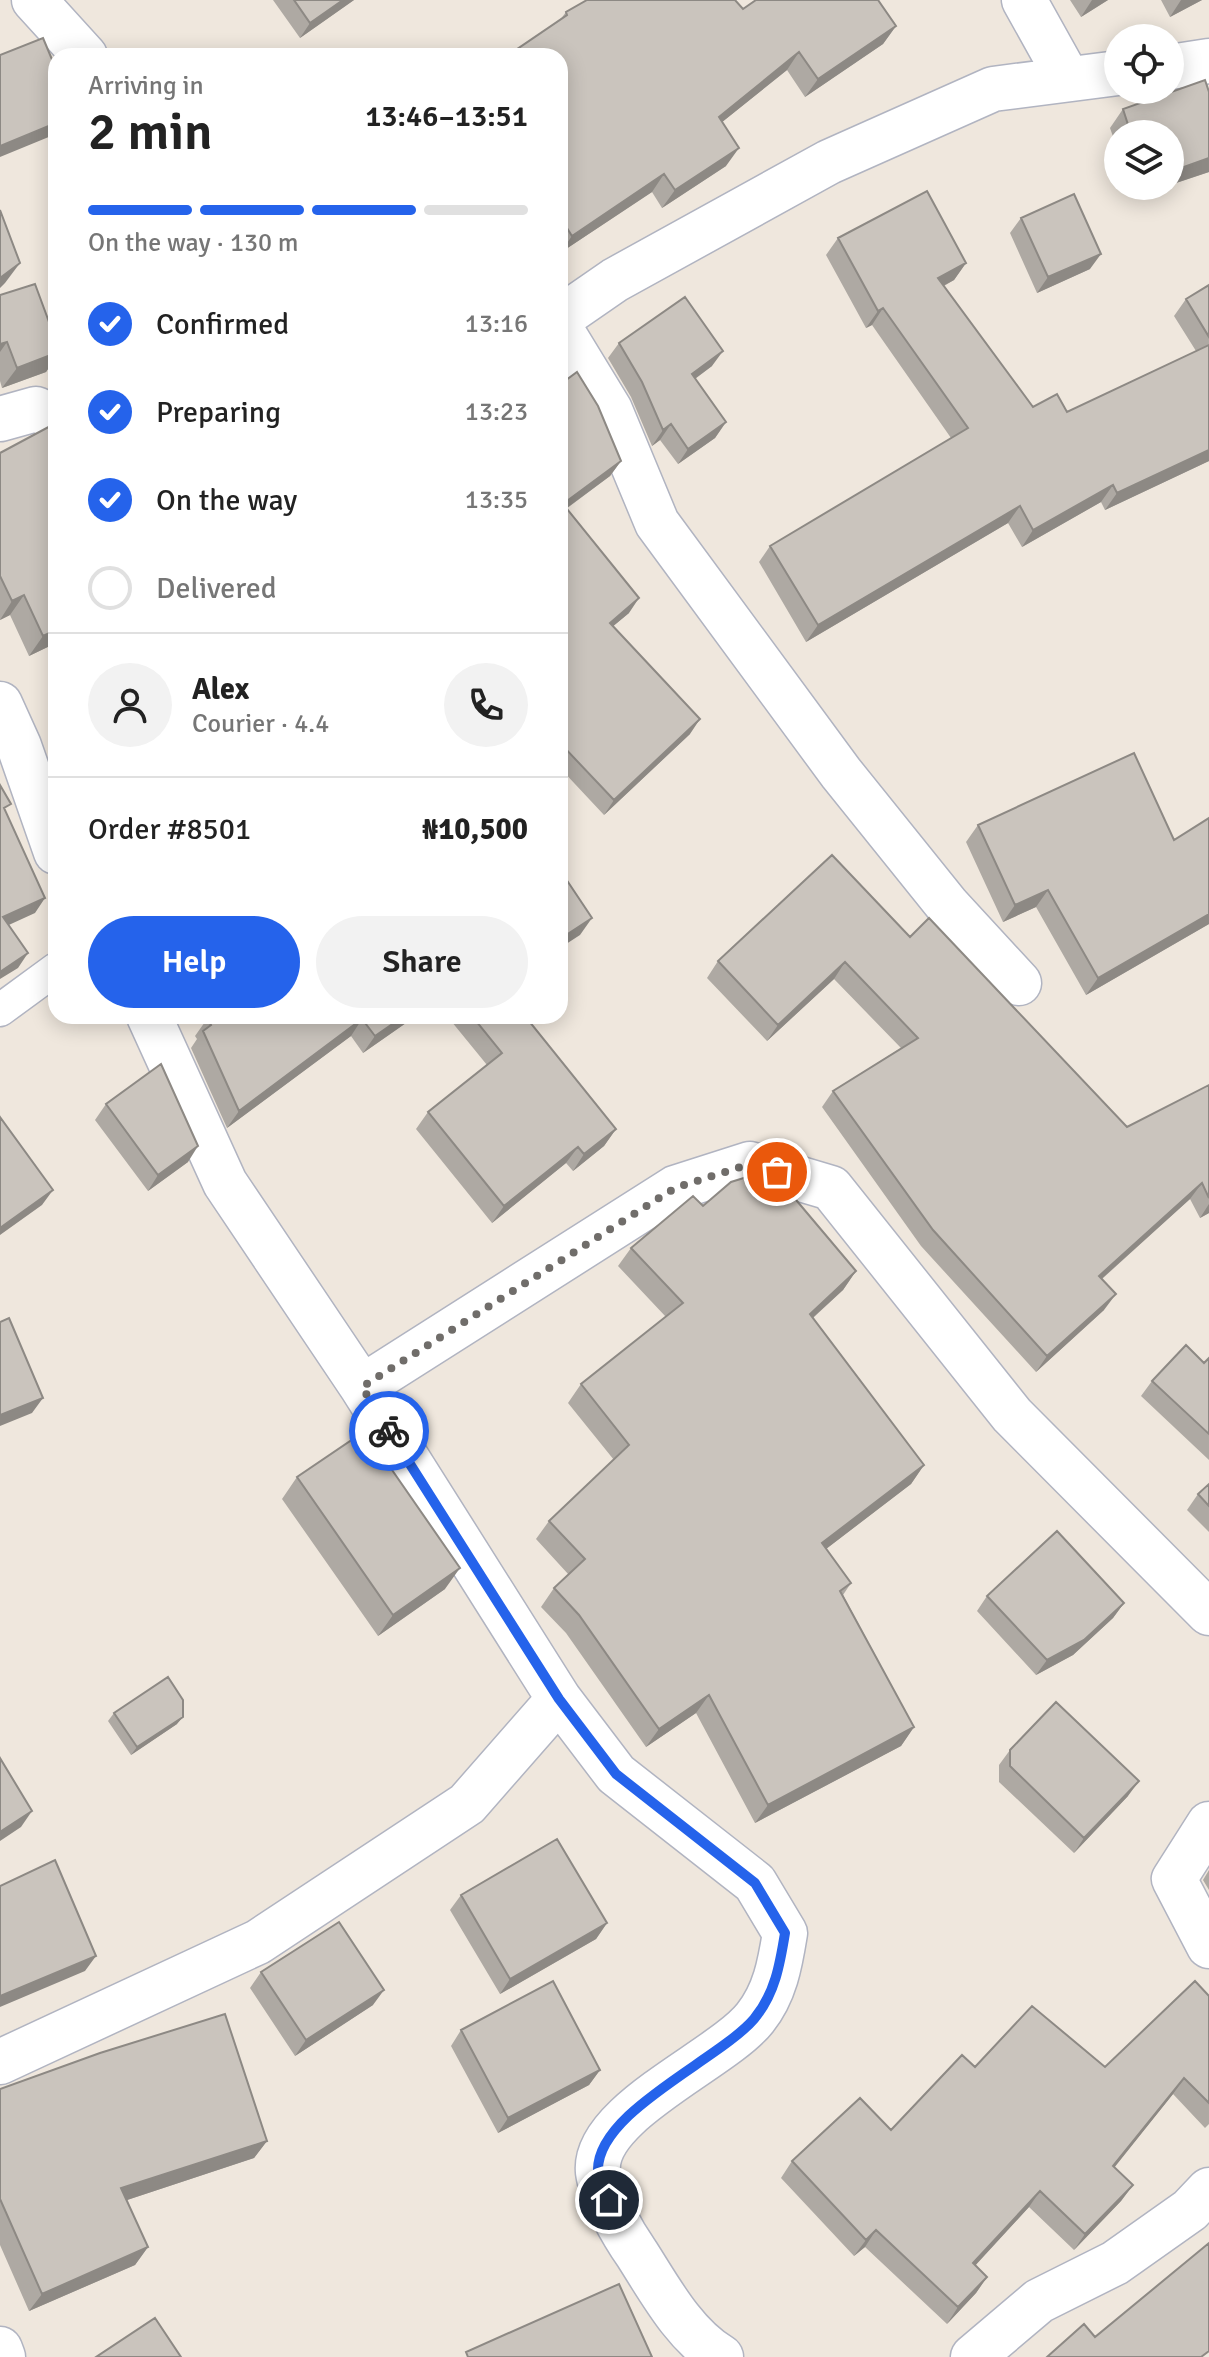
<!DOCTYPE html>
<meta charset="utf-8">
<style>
body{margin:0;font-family:Signika,sans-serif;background:#f2f2f2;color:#222;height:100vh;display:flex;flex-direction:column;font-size:30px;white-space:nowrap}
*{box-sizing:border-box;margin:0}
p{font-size:26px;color:#767676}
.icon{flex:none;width:44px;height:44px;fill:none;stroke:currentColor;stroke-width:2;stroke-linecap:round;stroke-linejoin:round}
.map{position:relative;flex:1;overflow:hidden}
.panel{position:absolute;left:48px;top:48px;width:520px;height:976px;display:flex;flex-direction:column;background:#fff;border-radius:24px;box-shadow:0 4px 20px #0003}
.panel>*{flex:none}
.buttons{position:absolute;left:1104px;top:24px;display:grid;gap:16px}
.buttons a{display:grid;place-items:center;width:80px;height:80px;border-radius:50%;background:#fff;box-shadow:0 4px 20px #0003;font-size:40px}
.pin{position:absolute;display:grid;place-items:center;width:68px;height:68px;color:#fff;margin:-34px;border:4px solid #fff;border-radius:50%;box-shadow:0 2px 8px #0007}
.courier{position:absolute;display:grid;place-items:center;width:80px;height:80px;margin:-40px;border:6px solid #2563eb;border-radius:50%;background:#fff;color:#222;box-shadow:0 2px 10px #0007}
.head em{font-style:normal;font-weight:600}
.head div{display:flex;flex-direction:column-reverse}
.head{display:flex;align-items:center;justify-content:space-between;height:136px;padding:0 40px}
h1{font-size:52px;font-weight:600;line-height:60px}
.bar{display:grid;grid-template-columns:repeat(4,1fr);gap:12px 8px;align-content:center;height:96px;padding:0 40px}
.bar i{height:10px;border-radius:6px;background:#e0e0e0}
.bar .active{background:#2563eb}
.bar p{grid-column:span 4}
.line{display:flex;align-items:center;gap:20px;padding:0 40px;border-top:2px solid #e0e0e0}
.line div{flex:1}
.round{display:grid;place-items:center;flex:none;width:84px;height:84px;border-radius:42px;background:#f2f2f2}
ol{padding:0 40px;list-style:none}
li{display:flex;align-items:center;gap:24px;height:88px}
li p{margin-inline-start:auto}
li .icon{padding:8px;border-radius:50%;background:#2563eb;color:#fff;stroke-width:4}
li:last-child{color:#767676}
li i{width:44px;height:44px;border:4px solid #e0e0e0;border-radius:50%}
.primary-button{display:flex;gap:16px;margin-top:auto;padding:16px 40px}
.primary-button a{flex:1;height:92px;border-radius:48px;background:#2563eb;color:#fff;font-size:32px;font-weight:600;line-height:92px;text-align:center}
.primary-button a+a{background:#f2f2f2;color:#222}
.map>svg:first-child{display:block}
</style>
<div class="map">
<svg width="1209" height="2357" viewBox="0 0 1209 2357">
<rect width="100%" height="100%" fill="#efe7dd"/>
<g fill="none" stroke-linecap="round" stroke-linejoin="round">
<defs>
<path id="lane" d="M0 1010 56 969"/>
<path id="street" d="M34 0 85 56
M1024 0 1068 79
M1170 67 1209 61
M560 318 615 280 829 162 993 89 1118 73
M560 328 610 410 657 523 841 773 948 906 1019 983
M0 419 36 409 56 418
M0 704 19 746 56 852
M149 1016 225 1183 362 1387 559 1699 616 1774 755 1883 785 1933C780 1964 775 1993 755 2018 722 2060 592 2113 598 2172 601 2196 623 2234 637 2254 660 2290 684 2335 721 2357
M362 1387 675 1188 750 1164 831 1188 1012 1415 1209 1613
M1209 1824 1174 1879 1209 1946
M0 2062 258 1942 467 1804 559 1699
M0 2349 3 2357
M973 2357 1039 2301 1115 2263 1190 2210 1209 2190"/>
</defs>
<use href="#lane" stroke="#b1b4c1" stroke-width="35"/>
<use href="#street" stroke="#b1b4c1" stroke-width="47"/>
<use href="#lane" stroke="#fff" stroke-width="32"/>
<use href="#street" stroke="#fff" stroke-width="44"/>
</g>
<path fill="#aea9a3" d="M273 0H354L300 38Z
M1070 0H1108L1081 17Z
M1161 0H1202L1170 17Z
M743 9 896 26 883 44 805 97 787 70 722 122 726 166 662 208 652 192 560 253V20L566 12Z
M1209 92V172L1170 185V134H1118V151L1110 128 1123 109Z
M1130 186H1168L1134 198Z
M1021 218 1090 269 1037 293 1010 233Z
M838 238 966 263 954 280 944 286 1033 407 1067 412 1196 351 1174 316 1186 299 1209 285V461L1105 510 1101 502 1022 547 1008 523 806 642 759 562 770 546 951 438 872 325 866 328 826 255Z
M0 295 56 341V357L46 372 2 388 0 381Z
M619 343 712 366 695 379 726 422 715 438 678 464 660 440 652 446 631 397 608 358Z
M560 378 621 461 610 476 566 509 629 613 613 626 690 734 604 815 560 768Z
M56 423V643L29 656 10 615 0 620V453Z
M978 825 1209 924 1086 995 1036 907 1003 922 966 842Z
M910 937 1127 1127 1209 1085V1213L1200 1218 1190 1199 1102 1279 1104 1310 1036 1372 921 1246 822 1107 833 1091 901 1048 834 979 767 1041 707 978 718 961Z
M205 1016H416L363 1053 351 1036 227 1128 191 1048 197 1039 195 1036 207 1019Z
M447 1016H525L616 1129 604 1146 573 1171 566 1163 492 1223 416 1129 428 1112 487 1065Z
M106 1104 188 1162 148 1191 95 1120Z
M703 1206 856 1271 843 1290 813 1318 924 1465 911 1484 826 1549 851 1583 843 1595 914 1727 901 1746 755 1823 696 1713 646 1747 566 1633 541 1607 554 1588 569 1575 536 1539 549 1521 614 1460 568 1403 581 1384 666 1317 618 1266 631 1248Z
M1209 1358V1460L1141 1396 1152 1381 1204 1363Z
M297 1477 445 1589 378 1636 282 1499Z
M1209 1484V1532L1187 1510 1198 1494Z
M987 1596 1124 1603 1113 1618 1073 1655 1036 1675 977 1611Z
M114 1713 177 1724 131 1755 108 1721Z
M1010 1750 1128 1796 1074 1853 999 1782V1765Z
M1209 1870V1890L1203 1880Z
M461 1895 607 1923 596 1939 500 1994 450 1910Z
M261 1972 373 2005 295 2056 250 1988Z
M1209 1996V2124L1205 2128 1173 2094 1114 2167 1133 2185 1121 2201 1074 2250 1029 2207 975 2265 987 2277 976 2293 947 2324 865 2247 854 2256 781 2178 792 2161 891 2130 975 2067H1105Z
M461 2030 600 2070 589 2085 498 2133 451 2046Z
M0 2089 267 2141 254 2158 127 2200 148 2247 135 2265 29 2311 0 2245Z"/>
<path fill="#8d8984" d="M343 0H354L300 38 310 23Z
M1092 0H1108L1081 17Z
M1181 0H1202L1170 17Z
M896 26 883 44 805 97 818 79Z
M799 52 787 70 706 135 719 117Z
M56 123V134L0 157V146Z
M739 148 726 166 662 208 675 190Z
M1209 158V172L1170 185V172Z
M664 174 652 192 560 253 572 236Z
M1143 186H1168L1134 198Z
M1101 254 1090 269 1037 293 1048 277Z
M20 263 5 283 0 288V278Z
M966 263 954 280 926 295 938 278Z
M883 308 872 325 866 328 878 311Z
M7 342 0 352V344Z
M723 351 712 366 681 389 692 374Z
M56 353V357L46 372 2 388 17 368Z
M726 422 715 438 678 464 688 449Z
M671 424 660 440 652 446 663 430Z
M1209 450V461L1105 510 1117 493Z
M621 461 610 476 560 513 563 504Z
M1113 485 1101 502 1022 547 1033 530Z
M1020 506 1008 523 806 642 818 625Z
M24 595 10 615 0 620 12 601Z
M639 598 629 613 599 638 610 623Z
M56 630V643L29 656 43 636Z
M700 719 690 734 604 815 614 800Z
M1048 890 1036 907 1003 922 1015 905Z
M45 898 35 913 0 929 3 917Z
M1209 914V924L1086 995 1098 978Z
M592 918 580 935 560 948V939Z
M28 953 18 968 0 979V972Z
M845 962 834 979 767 1041 778 1025Z
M404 1016H416L363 1053 375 1036Z
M362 1019 351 1036 227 1128 239 1111Z
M616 1129 604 1146 573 1171 584 1154Z
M198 1146 188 1162 148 1191 158 1175Z
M578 1147 566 1163 492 1223 504 1206Z
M1202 1183 1190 1199 1087 1292 1099 1276Z
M53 1190 42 1205 0 1235V1228Z
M1209 1204V1213L1200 1218Z
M856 1271 843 1290 797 1332 810 1314Z
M1116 1294 1104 1310 1036 1372 1047 1356Z
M43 1398 32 1413 0 1426V1415Z
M924 1465 911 1484 809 1562 822 1543Z
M460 1568 445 1589 378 1636 393 1615Z
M1124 1603 1113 1618 1073 1655 1036 1675 1047 1660Z
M709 1695 696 1713 646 1747 659 1729Z
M183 1717 177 1724 131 1755 137 1747Z
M914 1727 901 1746 755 1823 768 1805Z
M1139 1781 1128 1796 1074 1853 1084 1838Z
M32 1811 21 1827 0 1841V1832Z
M607 1923 596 1939 500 1994 510 1979Z
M96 1956 85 1971 0 2007V1996Z
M384 1990 373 2005 295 2056 306 2040Z
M600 2070 589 2085 498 2133 508 2118Z
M1184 2078 1173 2094 1102 2183 1113 2166Z
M267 2141 254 2158 109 2206 121 2188Z
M1133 2185 1121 2201 1074 2250 1085 2234Z
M1040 2191 1029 2207 962 2280 973 2263Z
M876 2230 865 2247 854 2256 866 2240Z
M148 2247 135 2265 29 2311 42 2294Z
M987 2277 976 2293 947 2324 958 2307Z"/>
<path fill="#cac4bd" stroke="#8d8984" stroke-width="2" d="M294 0H343L310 23Z
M587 0H735L743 9 756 0H878L896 26 818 79 799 52 719 117 739 148 675 190 664 174 572 236 560 217V56H507L567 15 566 12Z
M43 38 56 69V123L0 146V55Z
M1205 80 1209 92V158L1170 172V134H1131L1123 109Z
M927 191 966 263 938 278 1033 407 1057 394 1067 412 1209 345V450L1117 493 1113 485 1033 530 1020 506 818 625 770 546 968 428 883 308 878 311 838 238Z
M1074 194 1101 254 1048 277 1021 218Z
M0 210 20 263 0 278Z
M35 284 56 341V353L17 368 7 342 0 344V295Z
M1209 285V337L1186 299Z
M685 297 723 351 692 374 726 422 688 449 671 424 663 430 642 382 619 343Z
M577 372 598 406 621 461 563 504 639 598 610 623 700 719 614 800 560 743 561 725 560 723V378L563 376 566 380Z
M56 423V630L43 636 24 595 12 601 0 576V453Z
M1134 753 1174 840 1209 818V914L1098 978 1048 890 1015 905 978 825Z
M0 785 11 804 4 808 45 898 3 917 28 953 0 972Z
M832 855 910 937 929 918 1127 1127 1209 1085V1198L1202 1183 1099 1276 1116 1294 1047 1356 933 1230 833 1091 918 1038 845 962 778 1025 718 961Z
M560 870 592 918 560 939Z
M211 1016H404L375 1036 362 1019 239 1111 203 1031 211 1025 207 1019Z
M472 1016H525L616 1129 584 1154 578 1147 504 1206 428 1112 502 1053Z
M161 1064 198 1146 158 1175 106 1104Z
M0 1117 53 1190 0 1228Z
M763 1172 775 1175 856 1271 810 1314 924 1465 822 1543 851 1583 840 1591 914 1727 768 1805 709 1695 659 1729 579 1615 554 1588 585 1559 549 1521 629 1445 581 1384 683 1303 631 1248 693 1196 703 1206 731 1182Z
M9 1318 43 1398 0 1415V1322Z
M1186 1345 1204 1363 1209 1358V1434L1152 1381Z
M365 1431 460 1568 393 1615 297 1477Z
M1209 1484V1506L1198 1494Z
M1057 1531 1124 1603 1084 1640 1047 1660 987 1596Z
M168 1677 183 1700V1717L137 1747 114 1713Z
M1056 1702 1139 1781 1084 1838 1010 1766V1750Z
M0 1758 32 1811 0 1832Z
M557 1839 607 1923 510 1979 461 1895Z
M55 1860 96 1956 0 1996V1886Z
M339 1922 384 1990 306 2040 261 1972Z
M553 1981 600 2070 508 2118 461 2030Z
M1195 1981 1209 1996V2103L1184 2078 1113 2166 1133 2185 1085 2234 1040 2191 973 2263 987 2277 958 2307 876 2230 866 2240 792 2161 860 2098 891 2130 962 2055 975 2067 1032 2006 1105 2067Z
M225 2014 267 2141 121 2188 148 2247 42 2294 0 2199V2089L100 2053Z
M1209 2243V2351L1201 2357H1047L1084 2324 1095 2337Z
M619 2284 652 2357H468L466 2352Z
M155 2318 181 2357H96Z"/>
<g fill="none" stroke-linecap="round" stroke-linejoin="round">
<path stroke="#706d6a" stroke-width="8" stroke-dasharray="0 14.4" d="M389 1431 362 1387 675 1188 750 1164 777 1172"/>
<path stroke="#2563eb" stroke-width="10" d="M389 1431 559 1699 616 1774 755 1883 785 1933C780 1964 775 1994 754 2019 719 2060 596 2112 598 2171 598 2179 606 2191 609 2200"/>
</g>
</svg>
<div class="buttons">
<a><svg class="icon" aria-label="locate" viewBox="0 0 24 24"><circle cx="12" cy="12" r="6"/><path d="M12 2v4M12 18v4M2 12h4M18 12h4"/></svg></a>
<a><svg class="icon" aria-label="layers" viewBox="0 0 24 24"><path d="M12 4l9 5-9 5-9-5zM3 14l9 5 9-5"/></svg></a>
</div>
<div class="pin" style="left:777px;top:1172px;background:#ea580c"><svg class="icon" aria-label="bag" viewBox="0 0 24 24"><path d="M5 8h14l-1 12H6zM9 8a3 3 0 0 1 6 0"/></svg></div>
<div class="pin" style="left:609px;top:2200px;background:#1f2937"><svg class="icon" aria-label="home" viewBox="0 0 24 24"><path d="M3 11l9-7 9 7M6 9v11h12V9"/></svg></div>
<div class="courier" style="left:389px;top:1431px"><svg class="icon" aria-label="bike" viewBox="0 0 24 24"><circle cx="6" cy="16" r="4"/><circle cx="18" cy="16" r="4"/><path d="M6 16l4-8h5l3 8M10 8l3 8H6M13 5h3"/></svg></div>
<section class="panel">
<div class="head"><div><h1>2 min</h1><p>Arriving in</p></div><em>13:46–13:51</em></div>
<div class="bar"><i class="active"></i><i class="active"></i><i class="active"></i><i></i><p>On the way · 130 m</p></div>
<ol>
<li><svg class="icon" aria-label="check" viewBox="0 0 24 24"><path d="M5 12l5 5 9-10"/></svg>Confirmed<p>13:16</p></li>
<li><svg class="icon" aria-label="check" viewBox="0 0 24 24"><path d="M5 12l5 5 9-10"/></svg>Preparing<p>13:23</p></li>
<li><svg class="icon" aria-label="check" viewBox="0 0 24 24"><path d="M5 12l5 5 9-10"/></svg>On the way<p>13:35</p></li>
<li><i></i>Delivered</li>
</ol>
<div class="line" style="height:144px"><a class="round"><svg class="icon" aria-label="person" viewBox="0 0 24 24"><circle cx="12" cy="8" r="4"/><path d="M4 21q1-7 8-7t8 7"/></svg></a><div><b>Alex</b><p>Courier · 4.4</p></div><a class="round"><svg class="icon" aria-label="phone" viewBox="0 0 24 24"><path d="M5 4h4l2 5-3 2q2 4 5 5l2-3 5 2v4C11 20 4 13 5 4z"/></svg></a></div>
<div class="line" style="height:104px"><div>Order #8501</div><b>₦10,500</b></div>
<div class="primary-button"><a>Help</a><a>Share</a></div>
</section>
</div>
